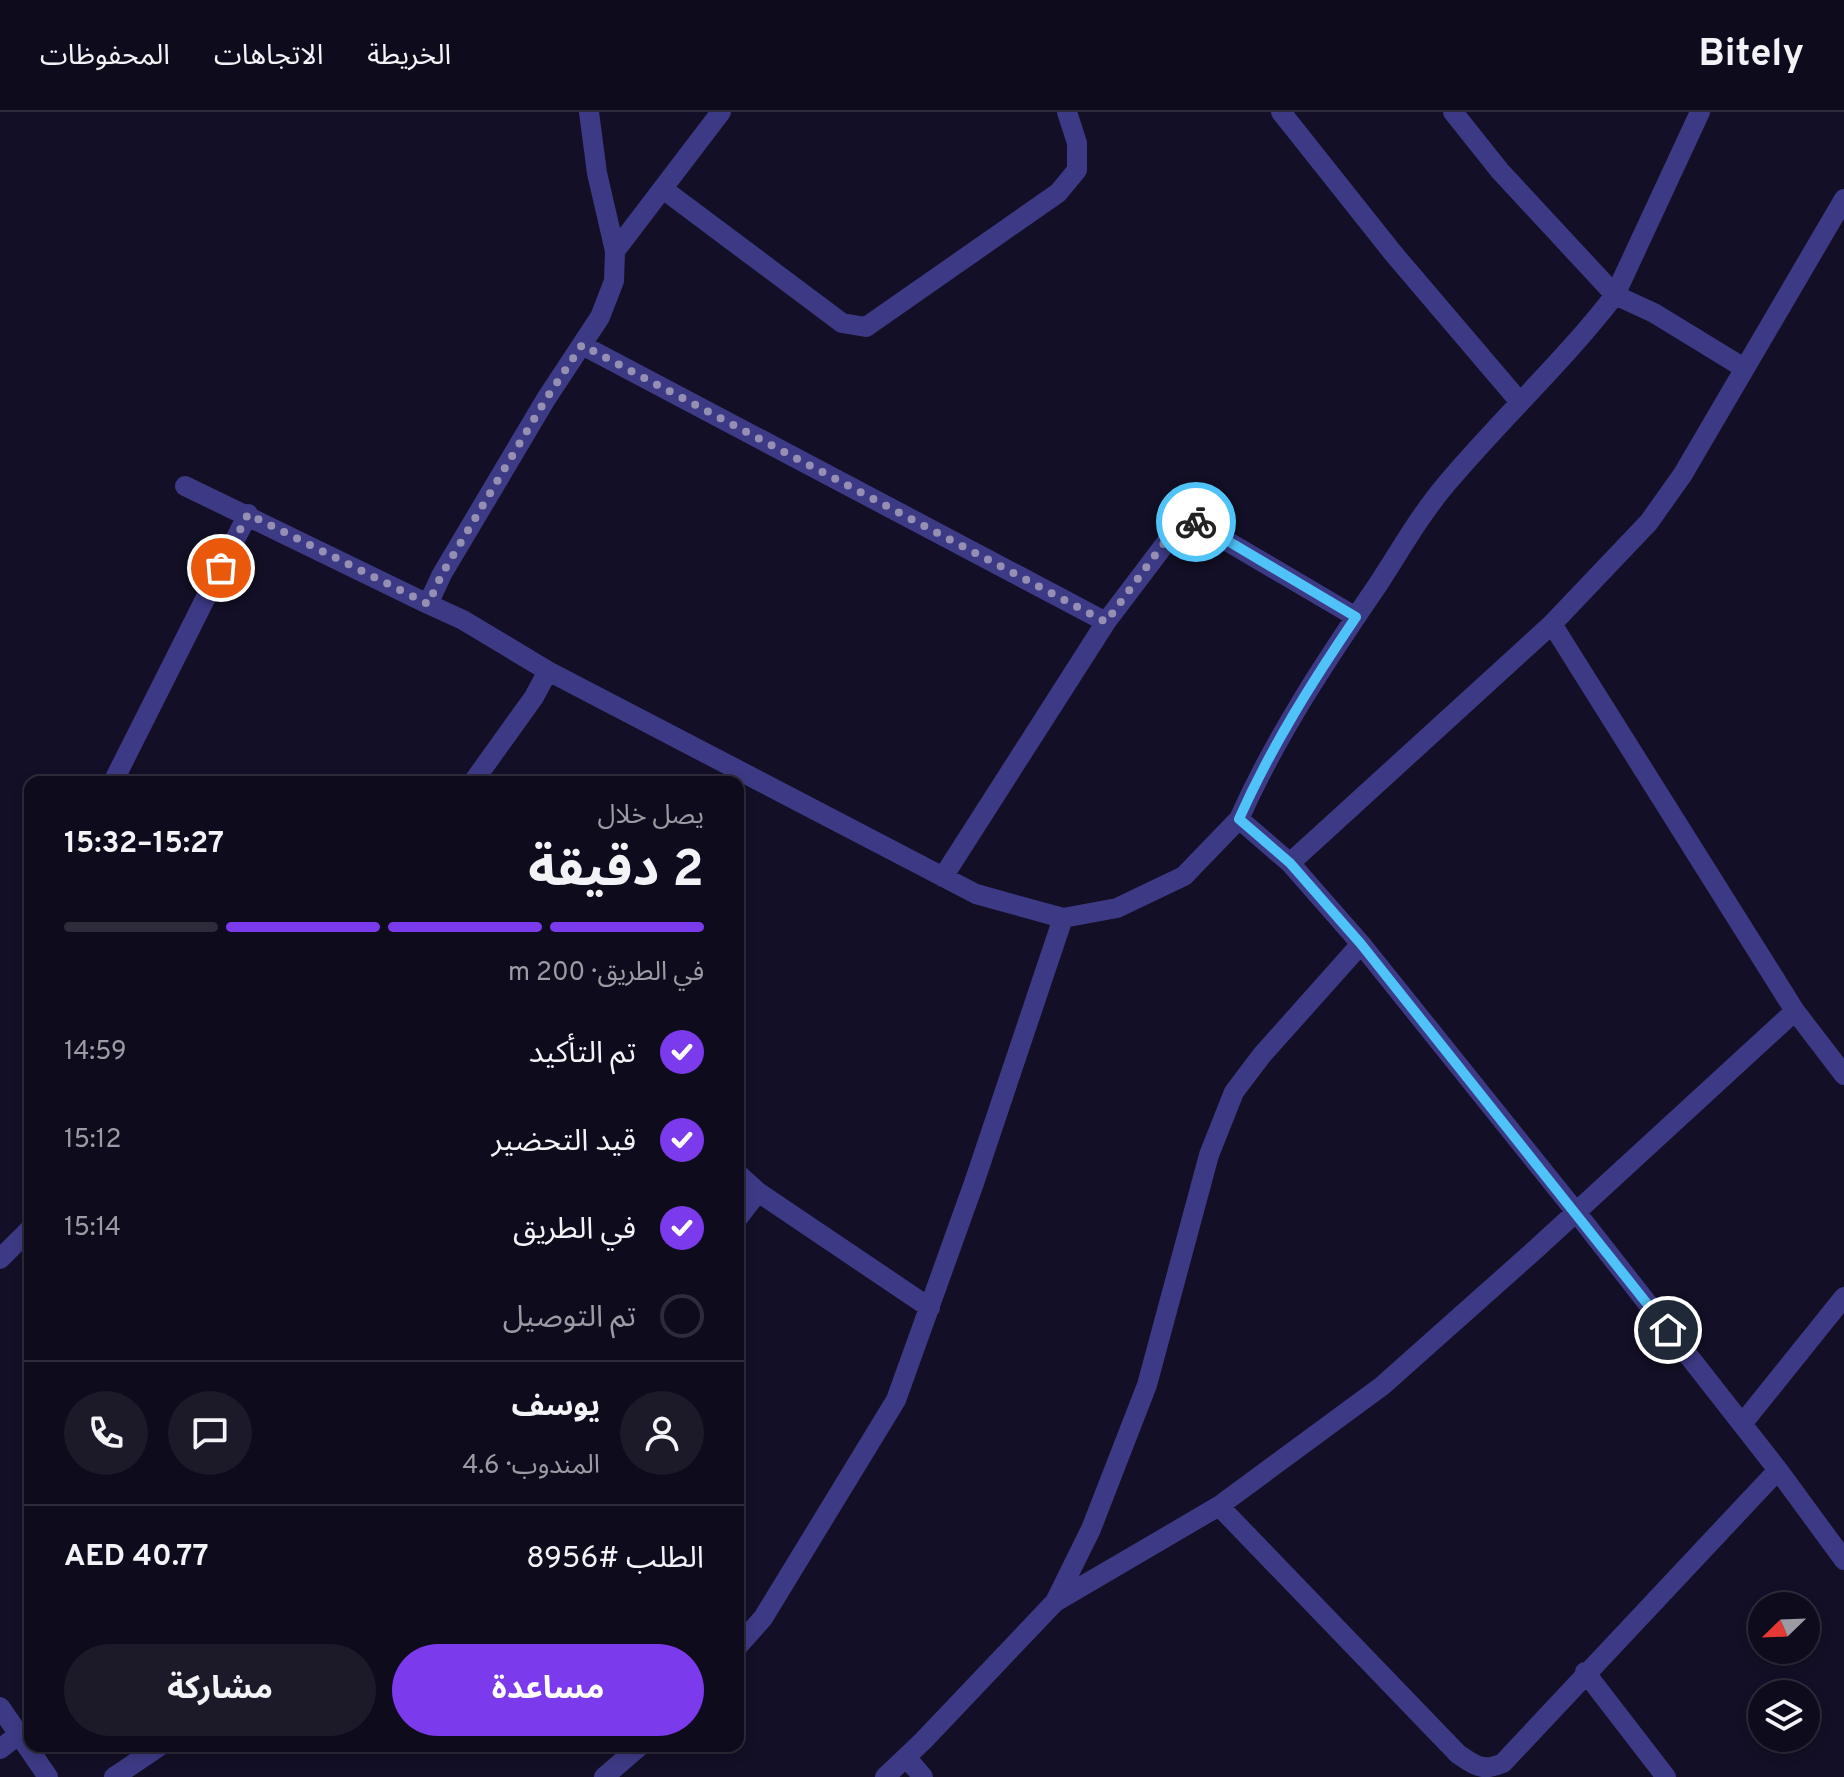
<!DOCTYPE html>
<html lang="ar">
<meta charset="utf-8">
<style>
body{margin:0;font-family:Overpass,"Noto Sans Arabic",sans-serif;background:#1c1929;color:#f1f3f6;direction:rtl;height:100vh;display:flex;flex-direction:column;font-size:30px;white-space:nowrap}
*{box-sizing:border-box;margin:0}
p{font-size:26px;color:#9b9ba3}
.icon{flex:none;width:44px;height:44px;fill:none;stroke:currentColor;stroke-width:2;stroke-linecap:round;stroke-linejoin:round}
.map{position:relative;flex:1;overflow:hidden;direction:ltr}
.drawer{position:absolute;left:24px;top:664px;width:720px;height:976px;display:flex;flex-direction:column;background:#0e0b1c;border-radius:16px;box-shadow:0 4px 12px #0003,0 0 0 2px #2e2b3b;direction:rtl}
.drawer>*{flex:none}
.needle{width:52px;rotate:247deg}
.buttons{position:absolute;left:1748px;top:1480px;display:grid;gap:16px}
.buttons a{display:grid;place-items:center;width:72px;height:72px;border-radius:50%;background:#0e0b1c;box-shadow:0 4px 12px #0003,0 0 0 2px #2e2b3b;font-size:40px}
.pin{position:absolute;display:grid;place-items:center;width:68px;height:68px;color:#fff;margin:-34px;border:4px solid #fff;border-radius:50%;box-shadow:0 2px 8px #0007}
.courier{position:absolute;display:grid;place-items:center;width:80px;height:80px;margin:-40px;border:6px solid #4fc3f7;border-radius:50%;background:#fff;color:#222;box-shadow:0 2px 10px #0007}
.summary em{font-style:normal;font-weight:700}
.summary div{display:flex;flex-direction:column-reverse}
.summary{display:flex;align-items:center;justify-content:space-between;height:136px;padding:0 40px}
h1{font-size:52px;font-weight:700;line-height:60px}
.bar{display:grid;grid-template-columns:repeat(4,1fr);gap:12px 8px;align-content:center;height:96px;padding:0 40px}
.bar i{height:10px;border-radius:6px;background:#2e2b3b}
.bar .on{background:#7c3aed}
.bar p{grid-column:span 4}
.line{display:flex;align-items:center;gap:20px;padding:0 40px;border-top:2px solid #2e2b3b}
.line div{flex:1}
.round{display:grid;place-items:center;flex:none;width:84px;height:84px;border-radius:42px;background:#1c1929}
ol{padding:0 40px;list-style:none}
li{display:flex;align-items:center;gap:24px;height:88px}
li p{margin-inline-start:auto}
li .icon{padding:8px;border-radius:50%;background:#7c3aed;color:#fff;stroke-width:4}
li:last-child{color:#9b9ba3}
li i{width:44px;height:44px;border:4px solid #2e2b3b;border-radius:50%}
.primary-button{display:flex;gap:16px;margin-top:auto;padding:16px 40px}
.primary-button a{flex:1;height:92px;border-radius:48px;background:#7c3aed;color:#fff;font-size:32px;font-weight:700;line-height:92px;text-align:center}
.primary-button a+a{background:#1c1929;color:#f1f3f6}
header{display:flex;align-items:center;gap:48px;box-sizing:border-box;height:112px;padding:0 40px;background:#0e0b1c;border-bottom:2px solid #2e2b3b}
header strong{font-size:38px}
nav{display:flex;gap:44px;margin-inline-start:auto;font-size:28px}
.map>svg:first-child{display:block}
</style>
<header>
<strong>Bitely</strong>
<nav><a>الخريطة</a><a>الاتجاهات</a><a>المحفوظات</a></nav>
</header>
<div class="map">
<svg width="1844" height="1665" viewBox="0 0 1844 1665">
<rect width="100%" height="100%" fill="#130f26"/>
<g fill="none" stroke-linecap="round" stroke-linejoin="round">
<path stroke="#3d3a85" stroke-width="20" d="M1281 0 1393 141 1519 289
M1700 0 1615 183 1654 201 1744 256
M663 77 842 211 866 215 1058 81 1077 58V31L1067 0
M615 139 721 0
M582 233 1106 510 943 765
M185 374 428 492
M1106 510 1184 407 1191 408 1356 505
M548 559 976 782 1063 806 1117 796 1184 764 1239 707 1290 751 1361 832 1576 1100 1778 1358 1844 1448
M113 670 248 402
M473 670 534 585 548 559 463 508 428 492 442 462 546 287 600 205 614 169 615 139 597 61 589 0
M1239 707C1277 622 1327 547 1379 471 1401 437 1422 400 1448 370 1502 306 1564 249 1615 183L1500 59 1453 0
M1290 751 1552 512 1649 410 1683 362 1844 87
M1795 899 1844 963
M738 1062 758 1080 930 1196
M738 1106 758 1080
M0 1147 30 1117
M1742 1312 1844 1185
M1219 1394 1458 1642C1475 1654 1483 1660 1503 1651L1778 1358
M1055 1490 1219 1394 1382 1274 1537 1136 1795 899 1552 512
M738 1534 763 1506 896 1288 974 1071 1063 806
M1585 1560 1666 1665
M0 1595 48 1665
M0 1637 18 1623
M906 1645 923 1665
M114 1665 160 1634
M604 1665 640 1634
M885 1665 923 1629 1055 1490 1091 1417 1147 1273 1209 1043 1234 980 1262 943 1361 832"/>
</g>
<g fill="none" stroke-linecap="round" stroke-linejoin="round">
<path stroke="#948fb3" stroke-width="8" stroke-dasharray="0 14.4" d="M221 456 248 402 428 492 442 462 546 287 582 233 1106 510 1181 408H1191L1196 410"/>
<path stroke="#4fc3f7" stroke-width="10" d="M1196 410 1356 505C1312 570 1271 635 1239 707L1290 751 1361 832 1668 1218"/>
</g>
</svg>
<div class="buttons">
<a><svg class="needle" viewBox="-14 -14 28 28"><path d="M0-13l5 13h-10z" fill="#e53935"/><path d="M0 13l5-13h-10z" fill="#9b9ba3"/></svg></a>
<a><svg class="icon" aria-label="layers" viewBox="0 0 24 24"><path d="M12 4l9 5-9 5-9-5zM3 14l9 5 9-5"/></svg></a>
</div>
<div class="pin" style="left:221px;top:456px;background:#ea580c"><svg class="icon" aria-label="bag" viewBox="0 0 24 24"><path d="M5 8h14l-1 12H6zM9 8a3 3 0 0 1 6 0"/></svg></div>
<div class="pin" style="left:1668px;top:1218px;background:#1f2937"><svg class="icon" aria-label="home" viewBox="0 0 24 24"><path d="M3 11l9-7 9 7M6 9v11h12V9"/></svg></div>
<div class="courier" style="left:1196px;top:410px"><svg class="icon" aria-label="bike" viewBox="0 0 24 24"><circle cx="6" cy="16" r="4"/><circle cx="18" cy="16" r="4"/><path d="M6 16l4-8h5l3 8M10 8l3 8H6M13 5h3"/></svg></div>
<section class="drawer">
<div class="summary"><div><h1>2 دقيقة</h1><p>يصل خلال</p></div><em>15:27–15:32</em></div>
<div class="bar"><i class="on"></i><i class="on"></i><i class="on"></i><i></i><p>في الطريق · 200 m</p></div>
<ol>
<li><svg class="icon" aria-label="check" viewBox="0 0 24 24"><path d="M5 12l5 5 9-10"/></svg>تم التأكيد<p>14:59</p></li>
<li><svg class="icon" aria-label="check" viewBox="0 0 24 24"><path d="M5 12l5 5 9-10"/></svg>قيد التحضير<p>15:12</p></li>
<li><svg class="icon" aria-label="check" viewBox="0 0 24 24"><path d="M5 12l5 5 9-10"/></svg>في الطريق<p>15:14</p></li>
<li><i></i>تم التوصيل</li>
</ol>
<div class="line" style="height:144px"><a class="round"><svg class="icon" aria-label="person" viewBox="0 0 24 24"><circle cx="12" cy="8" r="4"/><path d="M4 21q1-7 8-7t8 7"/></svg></a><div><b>يوسف</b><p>المندوب · 4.6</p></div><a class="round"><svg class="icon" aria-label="chat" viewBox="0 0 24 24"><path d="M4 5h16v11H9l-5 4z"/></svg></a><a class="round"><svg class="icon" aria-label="phone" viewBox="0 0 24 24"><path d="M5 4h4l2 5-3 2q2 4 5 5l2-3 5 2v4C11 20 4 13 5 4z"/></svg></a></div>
<div class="line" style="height:104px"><div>الطلب #8956</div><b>AED 40.77</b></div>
<div class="primary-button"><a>مساعدة</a><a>مشاركة</a></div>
</section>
</div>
